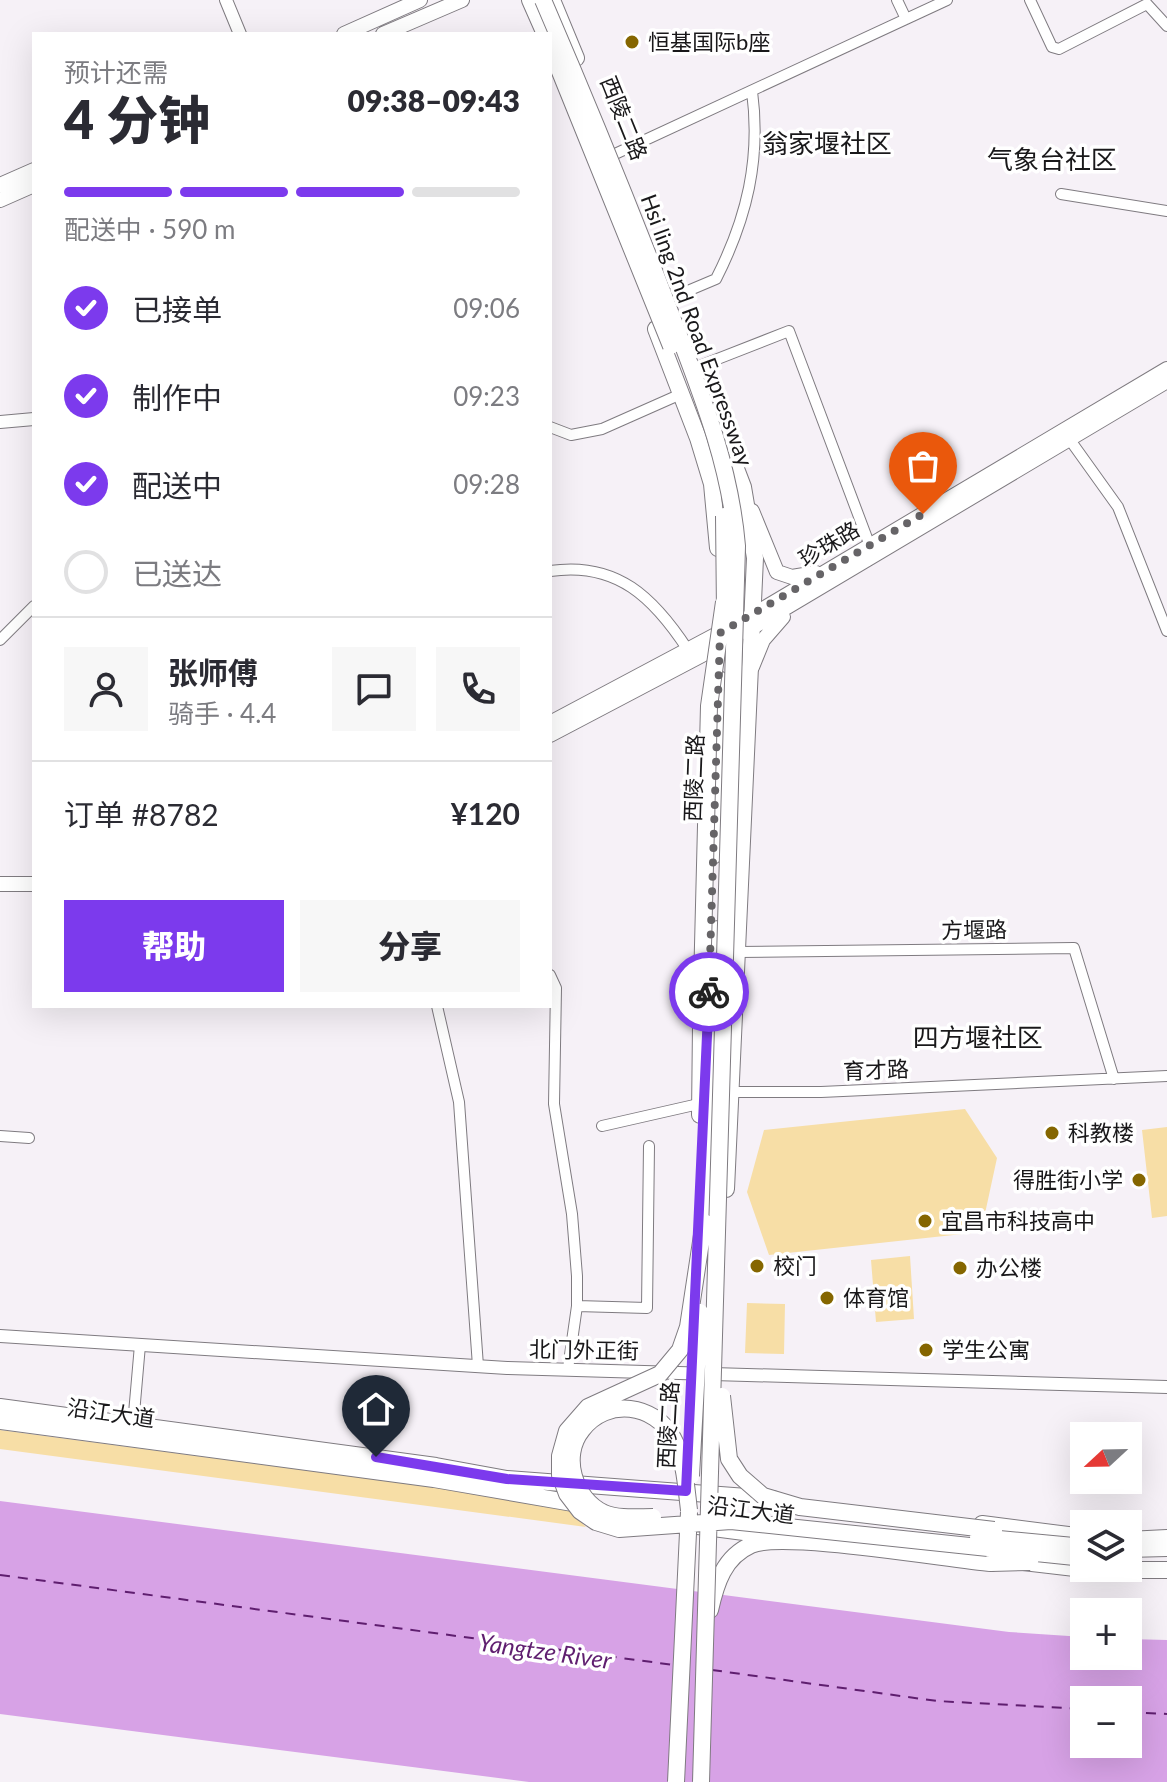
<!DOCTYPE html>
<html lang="zh">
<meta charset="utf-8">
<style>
body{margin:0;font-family:Lato,"Noto Sans SC",sans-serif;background:#f7f7f7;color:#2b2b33;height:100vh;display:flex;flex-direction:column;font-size:30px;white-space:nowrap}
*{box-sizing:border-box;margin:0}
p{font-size:26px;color:#7c7c81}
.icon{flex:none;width:44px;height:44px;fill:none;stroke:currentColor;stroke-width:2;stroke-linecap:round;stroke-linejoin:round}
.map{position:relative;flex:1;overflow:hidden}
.panel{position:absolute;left:32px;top:32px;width:520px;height:976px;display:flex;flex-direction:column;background:#fff;border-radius:0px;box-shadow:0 8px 32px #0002}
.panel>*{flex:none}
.needle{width:52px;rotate:248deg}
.fabs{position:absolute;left:1070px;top:1422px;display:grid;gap:16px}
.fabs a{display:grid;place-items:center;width:72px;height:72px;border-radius:0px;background:#fff;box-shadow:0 8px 32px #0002;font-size:40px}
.pin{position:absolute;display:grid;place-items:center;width:68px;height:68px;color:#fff;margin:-82px -34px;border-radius:50% 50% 50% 0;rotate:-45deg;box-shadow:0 0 8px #0007}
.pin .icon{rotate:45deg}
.courier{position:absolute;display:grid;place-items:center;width:80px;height:80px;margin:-40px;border:6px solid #7c3aed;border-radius:50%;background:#fff;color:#222;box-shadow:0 2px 10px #0007}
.head em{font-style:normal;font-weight:800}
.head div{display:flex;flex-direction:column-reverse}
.head{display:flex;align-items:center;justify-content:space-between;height:136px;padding:0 32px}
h1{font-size:52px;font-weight:800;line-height:60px}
.bar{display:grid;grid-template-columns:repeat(4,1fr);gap:12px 8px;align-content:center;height:96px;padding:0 32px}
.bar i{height:10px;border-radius:6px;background:#e1e1e2}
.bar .on{background:#7c3aed}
.bar p{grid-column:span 4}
.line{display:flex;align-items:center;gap:20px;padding:0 32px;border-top:2px solid #e1e1e2}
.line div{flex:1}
.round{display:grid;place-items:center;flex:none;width:84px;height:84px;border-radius:0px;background:#f7f7f7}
ol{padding:0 32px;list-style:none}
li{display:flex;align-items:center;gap:24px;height:88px}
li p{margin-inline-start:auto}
li .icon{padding:8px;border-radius:50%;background:#7c3aed;color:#fff;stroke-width:4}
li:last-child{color:#7c7c81}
li i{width:44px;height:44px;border:4px solid #e1e1e2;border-radius:50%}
.cta{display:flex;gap:16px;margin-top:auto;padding:16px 32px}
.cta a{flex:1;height:92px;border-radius:0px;background:#7c3aed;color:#fff;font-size:32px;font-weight:800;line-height:92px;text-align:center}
.cta a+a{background:#f7f7f7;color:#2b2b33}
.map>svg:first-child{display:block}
</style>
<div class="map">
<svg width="1167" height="1782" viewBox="0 0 1167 1782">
<rect width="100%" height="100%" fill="#f6f1f7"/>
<path fill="#f7dea6" d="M965 1109 997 1158 981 1232 769 1255 747 1192 764 1130Z
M1167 1127V1216L1152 1218 1142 1130Z
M910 1256 914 1319 876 1322 871 1260Z
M747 1303 785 1304 784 1354 745 1353Z
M0 1430 563 1504 586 1527 0 1449Z"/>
<path fill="#d7a2e6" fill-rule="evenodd" d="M0 1501 1009 1632 1084 1637V1656H1128V1639L1167 1640V1782H529L0 1714ZM1084 1700H1128V1744H1084Z"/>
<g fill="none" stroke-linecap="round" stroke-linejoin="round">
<path stroke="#5f1e6f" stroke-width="2" stroke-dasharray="10 8" stroke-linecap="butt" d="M0 1575 674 1665
M712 1670 937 1701 1084 1709
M1128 1712 1167 1714"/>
<defs>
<path id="minor" d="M897 0 906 19
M1030 0 1052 47 1059 49 1147 4 1167 26
M615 154 947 0
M1061 194 1167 211
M671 298 716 279C747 218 761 159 752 91
M697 367 789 331 870 546
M550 427 571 435 602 429 681 394
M1070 440 1118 507 1167 631
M550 571C617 561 654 598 688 650
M0 640 34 606
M738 952 1074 948 1114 1079
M550 975 556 988 554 1104 572 1214 577 1276V1306L568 1369
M437 1006 459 1102 478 1366
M731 1092H821L1167 1076
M602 1126 703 1103
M0 1136 29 1138
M577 1306 647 1308 649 1146
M133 1425 140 1345"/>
<path id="tertiary" d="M226 0 240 34
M0 422 34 419
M0 1336 507 1368 1167 1387"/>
<path id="secondary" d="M344 34 420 0
M383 34 462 0
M0 185 34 170
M0 200 34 185
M752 511 777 572 792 577 816 573
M745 632 1167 381
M752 667 763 640 783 617
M550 723 753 615 1167 369
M550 735 723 644
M0 884H34"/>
<path id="primary" d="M552 0 576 58
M656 329 698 438 712 484 718 548
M714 411 743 487 755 558 726 1189
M713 856 719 679
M0 1407 436 1466 507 1479 773 1499
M0 1421 434 1479 584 1505
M982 1524 1084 1537
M698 1526 781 1537
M1128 1540 1167 1538
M1015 1561 1092 1570H1167"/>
<path id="trunk" d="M530 0 545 34
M700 1115 701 1025
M704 1222 718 929
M1128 1549 1167 1548
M710 1610C716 1583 724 1557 751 1545 783 1531 946 1559 991 1563"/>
</defs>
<use href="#minor" stroke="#7f7b80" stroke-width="12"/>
<use href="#tertiary" stroke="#7f7b80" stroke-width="14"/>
<use href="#secondary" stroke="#7f7b80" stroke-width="16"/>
<use href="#primary" stroke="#7f7b80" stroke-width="18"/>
<use href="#trunk" stroke="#7f7b80" stroke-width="18"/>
<use href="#minor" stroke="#fff" stroke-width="10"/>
<use href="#tertiary" stroke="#fff" stroke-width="12"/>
<use href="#secondary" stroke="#fff" stroke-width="14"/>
<use href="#primary" stroke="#fff" stroke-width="16"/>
<use href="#trunk" stroke="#fff" stroke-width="16"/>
<defs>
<path id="trunk-bridge" d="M543 0C587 102 629 205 669 309 699 388 730 462 737 546L701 1782
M550 47 671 346
M724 516 725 613
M701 1025 709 706 724 602
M704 1222 688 1327 680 1350 660 1374 588 1407 567 1431 560 1456V1475L567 1494 580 1511 596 1522 619 1529 731 1521 1084 1558
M722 1396 729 1459 740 1476 763 1496 800 1507 994 1530
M691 1476 700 1312
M653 1517C637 1517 619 1519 604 1513 574 1499 561 1456 582 1430 607 1397 655 1404 673 1438 685 1460 686 1486 689 1510
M978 1537 1084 1547
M991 1563 1030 1562
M676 1782 689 1512"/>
</defs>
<use href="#trunk-bridge" stroke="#7f7b80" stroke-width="18" stroke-linecap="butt"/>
<use href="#trunk-bridge" stroke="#fff" stroke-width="16"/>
</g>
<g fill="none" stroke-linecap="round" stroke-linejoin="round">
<path stroke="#666467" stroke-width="8" stroke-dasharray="0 14.4" d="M709 992 720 633 923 514"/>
<path stroke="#7c3aed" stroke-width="10" d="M376 1457 507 1479 686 1491 709 992"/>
</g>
<g fill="#856600" stroke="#fff" stroke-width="3">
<circle cx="632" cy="42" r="8"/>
<circle cx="1052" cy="1133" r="8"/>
<circle cx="1139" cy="1180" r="8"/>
<circle cx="925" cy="1221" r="8"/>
<circle cx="757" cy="1266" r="8"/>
<circle cx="960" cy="1268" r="8"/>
<circle cx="827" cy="1298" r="8"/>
<circle cx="926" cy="1350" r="8"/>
</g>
<g text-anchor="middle" stroke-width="7" stroke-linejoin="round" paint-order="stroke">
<g font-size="22" fill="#19181a" stroke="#fff" text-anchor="start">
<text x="648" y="50">恒基国际b座</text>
<text x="1068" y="1141">科教楼</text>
<text x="1123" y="1188" text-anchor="end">得胜街小学</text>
<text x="941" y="1229">宜昌市科技高中</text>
<text x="773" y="1274">校门</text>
<text x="976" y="1276">办公楼</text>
<text x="843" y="1306">体育馆</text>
<text x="942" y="1358">学生公寓</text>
</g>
<g font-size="22" fill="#19181a" stroke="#fff">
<text transform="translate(624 118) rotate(68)" y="8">西陵二路</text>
<text transform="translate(697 330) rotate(70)" y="8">Hsi ling 2nd Road Expressway</text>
<text transform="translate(829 544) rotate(-31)" y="8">珍珠路</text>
<text transform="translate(694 778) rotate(-88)" y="8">西陵二路</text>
<text transform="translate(974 930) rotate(-1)" y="8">方堰路</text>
<text transform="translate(876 1070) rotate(-2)" y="8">育才路</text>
<text transform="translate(584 1350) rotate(1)" y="8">北门外正街</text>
<text transform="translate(111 1413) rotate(8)" y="8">沿江大道</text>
<text transform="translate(668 1425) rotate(-87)" y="8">西陵二路</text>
<text transform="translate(751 1510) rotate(7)" y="8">沿江大道</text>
</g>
<g font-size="24" font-style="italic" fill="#5f1e6f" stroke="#fff">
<text transform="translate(545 1652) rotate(8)" y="8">Yangtze River</text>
</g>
<g font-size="26" fill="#19181a" stroke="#fff">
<text x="827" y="153">翁家堰社区</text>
<text x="1052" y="169">气象台社区</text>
<text x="978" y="1047">四方堰社区</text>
</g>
</g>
</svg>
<div class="fabs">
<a><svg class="needle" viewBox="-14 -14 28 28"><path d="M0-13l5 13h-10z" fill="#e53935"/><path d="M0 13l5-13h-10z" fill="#7c7c81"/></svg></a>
<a><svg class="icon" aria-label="layers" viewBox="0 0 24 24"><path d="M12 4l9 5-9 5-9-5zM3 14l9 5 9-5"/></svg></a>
<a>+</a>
<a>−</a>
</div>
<div class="pin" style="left:923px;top:514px;background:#ea580c"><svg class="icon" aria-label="bag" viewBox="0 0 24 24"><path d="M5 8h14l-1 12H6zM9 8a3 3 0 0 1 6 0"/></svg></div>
<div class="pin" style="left:376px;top:1457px;background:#1f2937"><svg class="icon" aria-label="home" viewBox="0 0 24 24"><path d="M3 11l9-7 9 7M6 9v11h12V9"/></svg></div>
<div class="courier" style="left:709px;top:992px"><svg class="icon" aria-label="bike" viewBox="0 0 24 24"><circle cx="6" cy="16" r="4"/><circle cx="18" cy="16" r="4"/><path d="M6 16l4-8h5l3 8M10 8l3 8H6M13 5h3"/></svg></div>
<section class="panel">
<div class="head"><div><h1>4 分钟</h1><p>预计还需</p></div><em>09:38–09:43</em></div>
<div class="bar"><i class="on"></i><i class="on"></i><i class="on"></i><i></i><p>配送中 · 590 m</p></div>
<ol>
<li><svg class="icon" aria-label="check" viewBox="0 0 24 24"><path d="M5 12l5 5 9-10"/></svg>已接单<p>09:06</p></li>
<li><svg class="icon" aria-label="check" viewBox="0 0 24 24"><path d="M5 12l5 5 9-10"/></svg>制作中<p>09:23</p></li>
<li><svg class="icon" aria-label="check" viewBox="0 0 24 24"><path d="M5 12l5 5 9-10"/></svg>配送中<p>09:28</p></li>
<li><i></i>已送达</li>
</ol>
<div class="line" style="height:144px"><a class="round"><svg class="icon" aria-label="person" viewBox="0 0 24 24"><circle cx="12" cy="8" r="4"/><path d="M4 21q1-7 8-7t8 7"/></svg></a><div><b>张师傅</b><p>骑手 · 4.4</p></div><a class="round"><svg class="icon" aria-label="chat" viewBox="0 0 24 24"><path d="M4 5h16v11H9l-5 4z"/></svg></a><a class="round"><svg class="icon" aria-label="phone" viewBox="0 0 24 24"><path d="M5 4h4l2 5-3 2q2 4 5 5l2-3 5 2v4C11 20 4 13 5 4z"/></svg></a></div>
<div class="line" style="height:104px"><div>订单 #8782</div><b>¥120</b></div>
<div class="cta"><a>帮助</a><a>分享</a></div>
</section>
</div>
